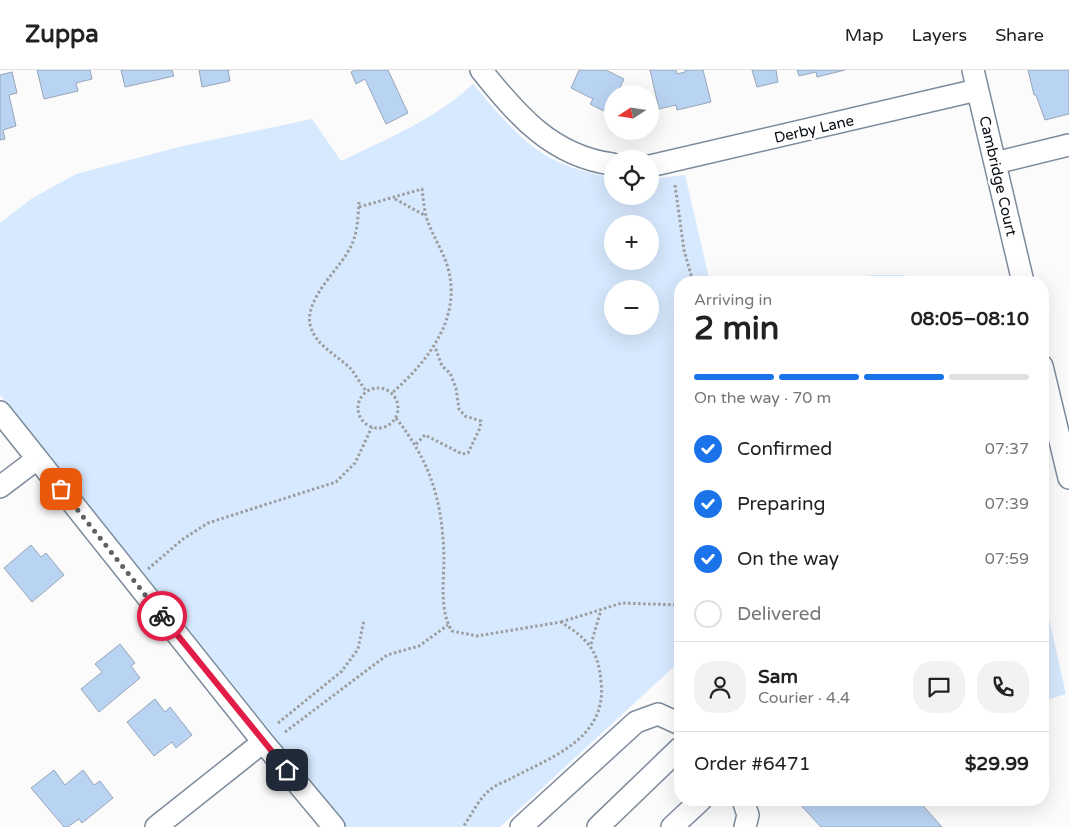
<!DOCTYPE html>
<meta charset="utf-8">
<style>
body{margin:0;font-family:"Varela Round",sans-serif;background:#f2f2f2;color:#222;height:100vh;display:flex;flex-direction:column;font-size:19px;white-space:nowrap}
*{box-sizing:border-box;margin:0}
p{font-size:16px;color:#767676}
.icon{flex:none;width:28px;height:28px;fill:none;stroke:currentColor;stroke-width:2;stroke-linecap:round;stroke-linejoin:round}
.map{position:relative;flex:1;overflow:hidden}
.details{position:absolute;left:674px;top:206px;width:375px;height:530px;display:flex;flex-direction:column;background:#fff;border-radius:20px;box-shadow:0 5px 20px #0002}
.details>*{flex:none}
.needle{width:32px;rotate:258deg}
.fabs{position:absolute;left:604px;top:15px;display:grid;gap:10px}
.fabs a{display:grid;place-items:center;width:55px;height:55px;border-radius:50%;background:#fff;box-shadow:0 5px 20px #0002;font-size:25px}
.pin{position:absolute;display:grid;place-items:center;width:42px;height:42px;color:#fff;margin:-21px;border-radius:10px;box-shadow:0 2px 8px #0006}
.courier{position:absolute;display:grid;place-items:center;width:50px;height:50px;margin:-25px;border:4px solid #e11d48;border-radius:50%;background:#fff;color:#222;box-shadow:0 1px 6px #0007}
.summary em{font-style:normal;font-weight:800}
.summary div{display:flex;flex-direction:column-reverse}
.summary{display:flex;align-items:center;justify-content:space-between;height:85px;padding:0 20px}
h1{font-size:32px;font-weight:800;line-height:38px}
.bar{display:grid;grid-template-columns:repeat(4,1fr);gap:8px 5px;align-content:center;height:60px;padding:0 20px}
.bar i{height:6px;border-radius:4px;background:#e0e0e0}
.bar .active{background:#1a73e8}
.bar p{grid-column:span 4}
.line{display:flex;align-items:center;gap:12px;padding:0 20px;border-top:1px solid #e0e0e0}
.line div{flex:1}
.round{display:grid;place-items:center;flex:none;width:52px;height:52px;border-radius:20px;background:#f2f2f2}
ol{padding:0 20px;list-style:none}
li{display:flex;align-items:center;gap:15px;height:55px}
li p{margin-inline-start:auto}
li .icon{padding:5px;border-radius:50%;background:#1a73e8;color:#fff;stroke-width:4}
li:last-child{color:#767676}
li i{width:28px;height:28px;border:2px solid #e0e0e0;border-radius:50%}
header{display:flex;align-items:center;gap:30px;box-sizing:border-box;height:70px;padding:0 25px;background:#fff;border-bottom:1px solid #e0e0e0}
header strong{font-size:24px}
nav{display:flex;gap:28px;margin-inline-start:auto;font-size:18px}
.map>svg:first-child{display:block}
</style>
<header>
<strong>Zuppa</strong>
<nav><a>Map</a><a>Layers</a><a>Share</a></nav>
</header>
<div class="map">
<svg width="1069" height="757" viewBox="0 0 1069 757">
<rect width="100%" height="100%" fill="#fbfbfb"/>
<path fill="#d7e9fe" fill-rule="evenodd" d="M473 14C495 40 518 69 547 86 567 98 591 103 612 108V126H650V109L685 105 710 212H680V591L500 757H344L0 325V153L31 129 76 104 183 76 312 49 341 91C387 69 435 49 473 14ZM612 154H650V191H612ZM612 219H650V256H612Z
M874 205H902L926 212H842L851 208Z
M1043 522 1066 624 1046 630 1042 615Z"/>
<path fill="#b9d3f2" stroke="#97a6b8" d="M37 0H90L92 9 76 13 78 21 44 29Z
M121 0H172L174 6 125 17Z
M199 0H230H228L230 11 202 17Z
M355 0H388L408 43 386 54 365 9 356 14 351 2Z
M579 0H606L624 9 617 24H612V34L608 43 590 34 593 29 571 18Z
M650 0H676L677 4 685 2V0H703L711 32 677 40 676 35 659 39Z
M752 0H776L778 12 757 17Z
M797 0H845L817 7 816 2 799 6Z
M1028 0H1069V44L1045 50 1036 25H1034Z
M12 2 17 23 9 25 16 56 3 60 5 69 0 70V5Z
M31 475 41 487 46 483 64 505 32 532 4 498Z
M120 574 135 593 131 596 140 608 99 642 81 619 102 602 95 594Z
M155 629 165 642 170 637 192 665 176 678 172 672 154 686 127 652Z
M54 700 65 715 83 700 94 715 100 711 113 728 82 753 79 749 68 757H64L31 718Z
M796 730H893L896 733 899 730H918L942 757H821Z"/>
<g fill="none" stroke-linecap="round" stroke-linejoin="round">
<defs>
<path id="minor" d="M481 0C517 45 552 86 612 94
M973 0 1023 212
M995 93 1069 75
M650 96 977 20
M1042 296 1069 408
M0 342 263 672 334 757
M0 417 37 389
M743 730 748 745 745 757
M156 757 263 672
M521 757 636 652 658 644 680 654
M598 757 680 678
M672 757 701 730"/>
</defs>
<use href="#minor" stroke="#7c8b9c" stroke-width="24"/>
<path stroke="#9b9d9f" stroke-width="3" stroke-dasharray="2.5 2.5" stroke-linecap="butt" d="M675 115 684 180 693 212
M395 129 426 146
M359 132C358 145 358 161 352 174 343 197 301 230 311 258 317 276 338 286 351 299 356 306 361 314 366 321
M359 137 422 119C423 128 424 137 426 146 431 164 443 180 448 198 462 249 427 292 392 323
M358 338a20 20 0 1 1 40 0a20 20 0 1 1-40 0Z
M396 348C431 393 442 430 444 486 444 509 439 541 452 561L477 566 561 552C587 569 598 579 601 611 608 669 551 687 510 709 504 712 495 715 490 720 479 728 471 746 463 757
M416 374 425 365 462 384 468 383 480 358 481 351 465 346 459 339 456 318 450 303 442 296 435 277
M148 499 183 469 208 453 336 412 355 393 372 357
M561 552 622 533 680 535
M591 574 601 540
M278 653 342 601 358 579 364 550
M285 662 387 585 419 576 448 555"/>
<use href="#minor" stroke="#fff" stroke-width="21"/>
</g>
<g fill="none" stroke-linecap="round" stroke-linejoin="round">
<path stroke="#5d6064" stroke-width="5" stroke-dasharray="0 9" d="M61 419 162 546"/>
<path stroke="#e11d48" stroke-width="6" d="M162 546 287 700"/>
</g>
<g text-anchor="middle" stroke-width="5" stroke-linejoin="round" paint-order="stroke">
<g font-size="15" fill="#080d13" stroke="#fff">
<text transform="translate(814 59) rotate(-13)" y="5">Derby Lane</text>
<text transform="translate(998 106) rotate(77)" y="5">Cambridge Court</text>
</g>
</g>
</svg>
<div class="fabs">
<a><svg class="needle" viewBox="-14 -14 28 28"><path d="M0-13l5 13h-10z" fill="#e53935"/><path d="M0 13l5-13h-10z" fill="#767676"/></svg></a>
<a><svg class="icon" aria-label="locate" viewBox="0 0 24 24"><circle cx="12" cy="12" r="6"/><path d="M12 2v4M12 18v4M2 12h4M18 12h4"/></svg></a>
<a>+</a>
<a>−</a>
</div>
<div class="pin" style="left:61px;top:419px;background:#ea580c"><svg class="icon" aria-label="bag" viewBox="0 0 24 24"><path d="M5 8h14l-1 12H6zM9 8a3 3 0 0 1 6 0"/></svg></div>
<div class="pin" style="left:287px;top:700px;background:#1f2937"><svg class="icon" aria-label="home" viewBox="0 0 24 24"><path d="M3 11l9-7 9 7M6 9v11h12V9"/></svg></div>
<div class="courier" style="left:162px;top:546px"><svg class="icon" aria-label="bike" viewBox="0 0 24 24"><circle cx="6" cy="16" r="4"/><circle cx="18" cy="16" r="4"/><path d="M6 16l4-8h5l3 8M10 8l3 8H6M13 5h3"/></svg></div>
<section class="details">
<div class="summary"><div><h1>2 min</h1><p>Arriving in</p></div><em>08:05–08:10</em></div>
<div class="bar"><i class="active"></i><i class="active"></i><i class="active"></i><i></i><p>On the way · 70 m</p></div>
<ol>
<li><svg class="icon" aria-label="check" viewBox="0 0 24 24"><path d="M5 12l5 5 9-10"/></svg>Confirmed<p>07:37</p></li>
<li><svg class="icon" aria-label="check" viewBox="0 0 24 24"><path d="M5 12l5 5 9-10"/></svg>Preparing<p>07:39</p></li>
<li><svg class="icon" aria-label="check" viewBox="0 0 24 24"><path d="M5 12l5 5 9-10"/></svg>On the way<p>07:59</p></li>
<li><i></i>Delivered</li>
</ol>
<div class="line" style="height:90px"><a class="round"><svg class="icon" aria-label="person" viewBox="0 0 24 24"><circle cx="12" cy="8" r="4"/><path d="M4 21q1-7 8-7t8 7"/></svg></a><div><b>Sam</b><p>Courier · 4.4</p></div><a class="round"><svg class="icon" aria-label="chat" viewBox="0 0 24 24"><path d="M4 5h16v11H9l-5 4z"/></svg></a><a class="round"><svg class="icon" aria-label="phone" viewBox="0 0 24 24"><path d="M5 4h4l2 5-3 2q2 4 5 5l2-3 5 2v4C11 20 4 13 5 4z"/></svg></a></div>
<div class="line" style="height:65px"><div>Order #6471</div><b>$29.99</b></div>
</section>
</div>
